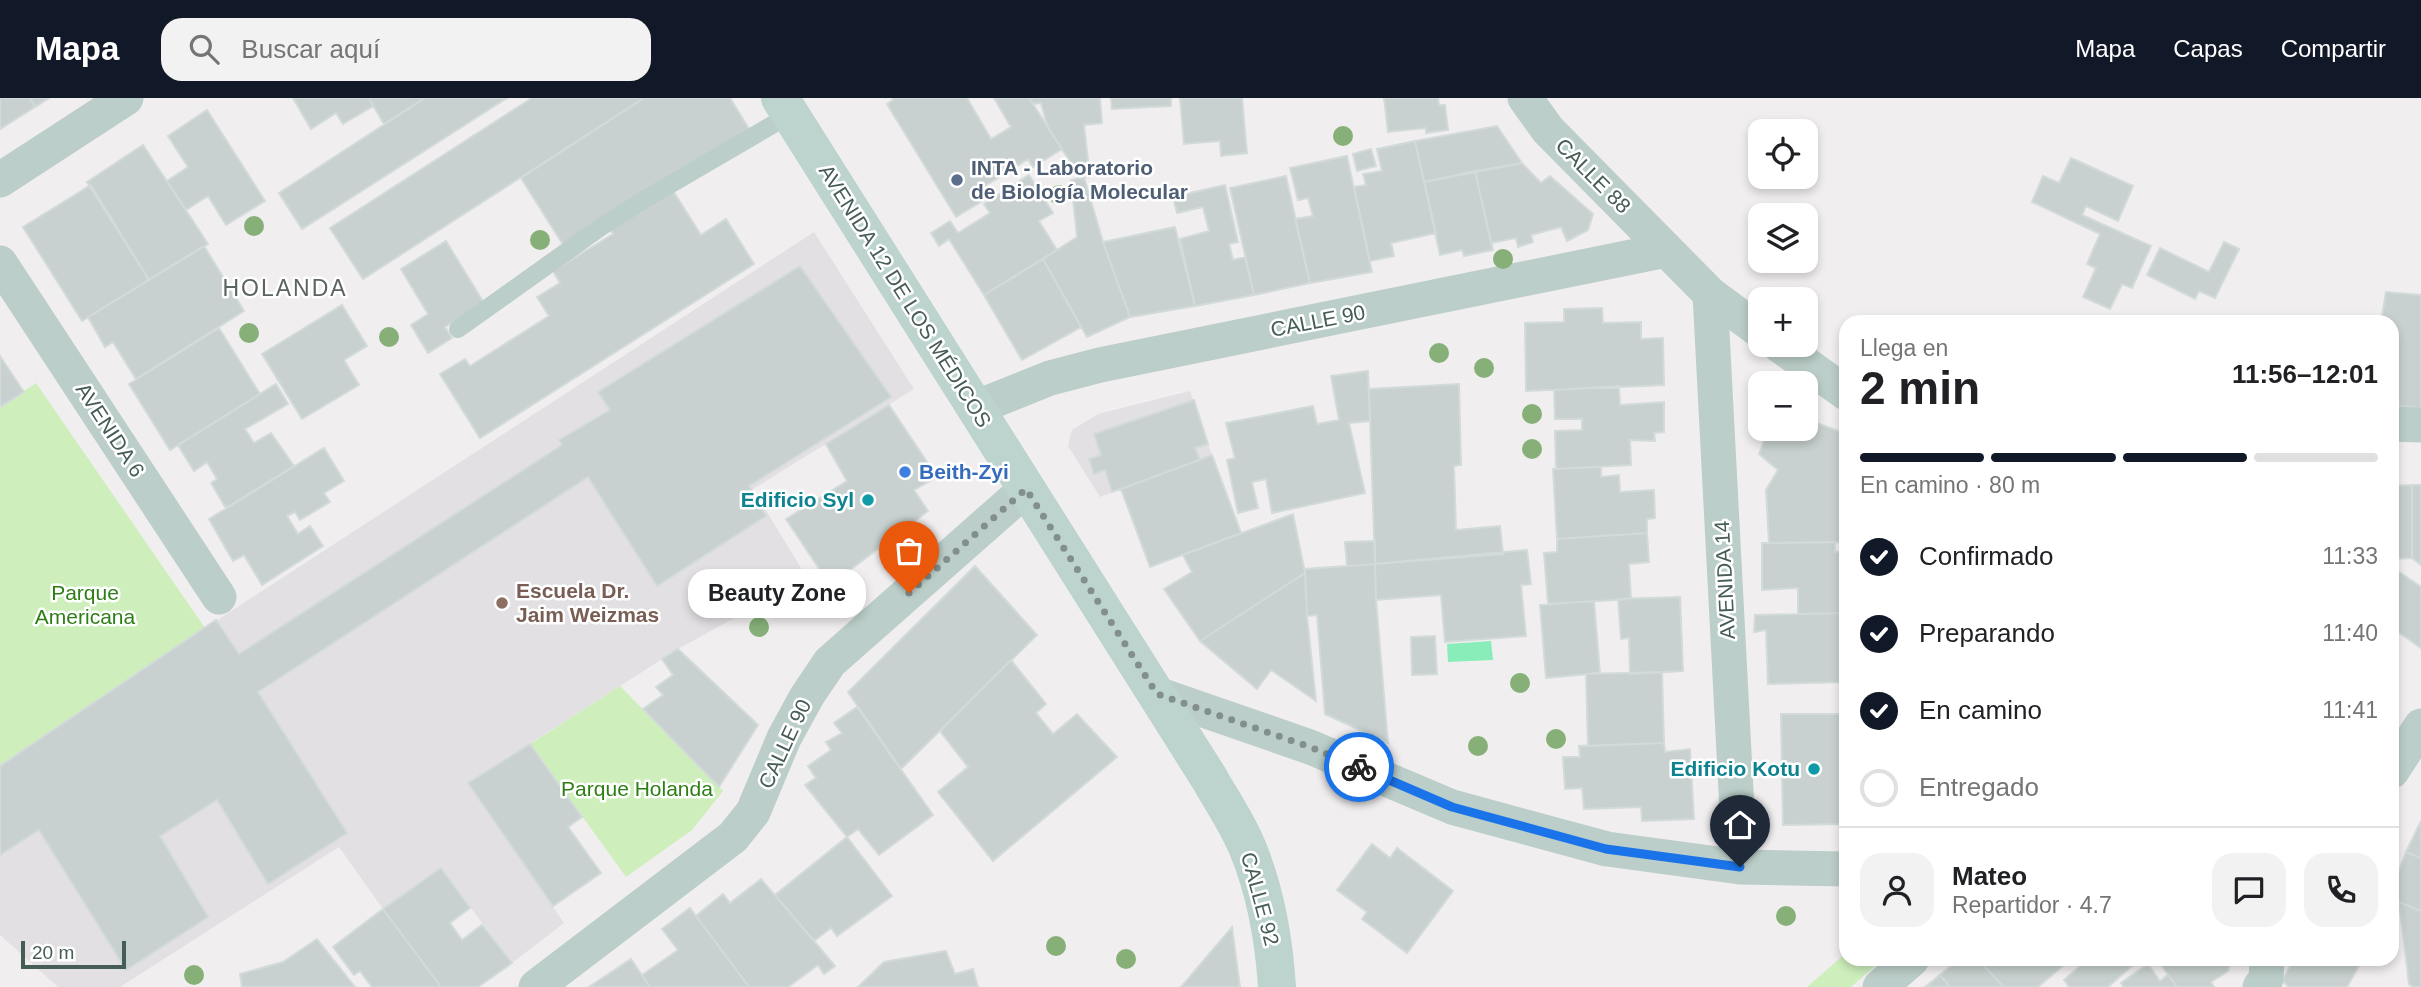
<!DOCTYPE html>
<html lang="es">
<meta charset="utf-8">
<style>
body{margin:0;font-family:Arial,sans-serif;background:#f2f2f2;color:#202124;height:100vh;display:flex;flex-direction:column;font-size:26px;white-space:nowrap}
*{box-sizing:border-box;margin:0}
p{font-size:23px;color:#757577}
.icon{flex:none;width:38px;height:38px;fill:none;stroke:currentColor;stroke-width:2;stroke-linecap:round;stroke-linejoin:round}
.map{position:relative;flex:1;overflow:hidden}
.details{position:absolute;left:1839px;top:217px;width:560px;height:651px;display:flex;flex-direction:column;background:#fff;border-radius:21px;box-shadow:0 4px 10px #0003}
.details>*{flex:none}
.tools{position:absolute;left:1748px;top:21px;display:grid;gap:14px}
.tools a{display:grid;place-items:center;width:70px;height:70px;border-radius:14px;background:#fff;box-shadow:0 4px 10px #0003;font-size:35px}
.scale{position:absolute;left:21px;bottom:18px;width:105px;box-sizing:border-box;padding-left:7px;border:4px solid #465c57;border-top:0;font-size:19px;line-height:24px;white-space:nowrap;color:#465c57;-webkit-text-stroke:5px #fff;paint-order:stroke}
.pin{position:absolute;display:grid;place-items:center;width:60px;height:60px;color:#fff;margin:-72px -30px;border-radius:50% 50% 50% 0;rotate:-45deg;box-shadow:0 0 7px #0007}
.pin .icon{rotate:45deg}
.courier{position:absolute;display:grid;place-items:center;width:70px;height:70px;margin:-35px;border:5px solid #1a73e8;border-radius:50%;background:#fff;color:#222;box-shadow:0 2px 9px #0007}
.bubble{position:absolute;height:49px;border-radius:21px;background:#fff;box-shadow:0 4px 10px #0003;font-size:23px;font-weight:800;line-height:49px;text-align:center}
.overview em{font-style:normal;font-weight:800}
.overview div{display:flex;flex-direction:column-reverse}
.overview{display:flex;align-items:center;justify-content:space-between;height:119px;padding:0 21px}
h1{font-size:46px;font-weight:800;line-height:52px}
.bar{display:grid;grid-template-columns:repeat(4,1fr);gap:10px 7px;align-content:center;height:84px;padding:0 21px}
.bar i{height:9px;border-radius:5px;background:#e0e0e0}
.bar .active{background:#111827}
.bar p{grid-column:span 4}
.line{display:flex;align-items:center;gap:18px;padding:0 21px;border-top:2px solid #e0e0e0}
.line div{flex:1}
.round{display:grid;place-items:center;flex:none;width:74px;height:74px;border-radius:21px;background:#f2f2f2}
ol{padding:0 21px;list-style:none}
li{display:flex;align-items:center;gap:21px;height:77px}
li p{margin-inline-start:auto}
li .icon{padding:7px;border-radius:50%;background:#111827;color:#fff;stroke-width:4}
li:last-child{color:#757577}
li i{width:38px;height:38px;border:4px solid #e0e0e0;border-radius:50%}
header{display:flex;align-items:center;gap:42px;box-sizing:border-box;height:98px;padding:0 35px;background:#111827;color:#fff}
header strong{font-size:33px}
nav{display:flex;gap:38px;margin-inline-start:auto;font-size:24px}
.search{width:490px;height:63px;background:#f2f2f2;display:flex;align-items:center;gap:18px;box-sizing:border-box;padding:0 24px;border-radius:21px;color:#757577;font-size:26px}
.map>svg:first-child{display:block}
</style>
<header>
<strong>Mapa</strong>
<div class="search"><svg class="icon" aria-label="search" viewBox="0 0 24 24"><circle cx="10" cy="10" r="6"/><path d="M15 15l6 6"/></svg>Buscar aquí</div>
<nav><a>Mapa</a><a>Capas</a><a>Compartir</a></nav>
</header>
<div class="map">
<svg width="2421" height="889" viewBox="0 0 2421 889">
<rect width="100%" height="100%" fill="#f1eef0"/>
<path fill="#e2e0e2" d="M814 134 914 291 753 391 807 480 678 551 468 685 564 825 512 865 441 770 383 811 339 749 120 889H58L0 837V667L205 530Z
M1190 293 1212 357 1100 399 1068 348 1072 332 1098 316Z"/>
<path fill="#ceefbc" d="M36 285 205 530 0 667V309Z
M620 588 723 693 692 732 626 779 530 646Z
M1846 855V861H1883L1851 889H1807Z"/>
<path fill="#89edb9" d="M1491 543 1493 562 1448 564 1447 546Z"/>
<path fill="#c8d1cf" stroke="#d2dada" stroke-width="2" d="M0 0H30L35 9 0 31Z
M30 0H49L35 9Z
M293 0H369L373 8 343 26 336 15 311 31Z
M369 0H425L384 26Z
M425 0H507L302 131 279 95Z
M532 0H644L363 181 330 130Z
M644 0H730L749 31 564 148 521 80Z
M892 0H967L991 41 1011 29 994 0H1029L1062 51 1033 69 1028 61 985 88 991 98 956 119 887 6 893 2Z
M1029 0H1100L1102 25 1084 27 1090 79 1081 80 1048 30 1041 5 1033 6Z
M1111 0H1171V8L1112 11Z
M1180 0H1242L1247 55 1221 58 1220 43 1184 46Z
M1384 0H1438L1439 7H1445L1448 32 1426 35V30L1388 34Z
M207 12 265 103 226 127 208 98 186 112 167 83 188 69 168 38Z
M1497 28 1522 65 1424 84 1415 43Z
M1415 43 1436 135 1391 145 1394 158 1370 163 1354 89 1366 87 1363 76 1382 73 1377 51Z
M143 47 208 146 149 182 87 84Z
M1371 51 1376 68 1357 73 1353 56Z
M1347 58 1372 174 1310 185 1295 121 1313 118 1308 100 1298 102 1290 70Z
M2071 60 2133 88 2118 123 2086 108 2082 117 2151 148 2132 190 2122 186 2110 211 2083 199 2096 170 2087 166 2100 136 2032 104 2043 78 2059 85Z
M1522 65 1541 85 1550 78 1593 116 1588 132 1567 143 1561 129 1531 137 1533 144 1518 149 1516 140 1491 145 1475 73Z
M1475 73 1493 152 1464 158 1462 152 1440 157 1424 84Z
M1029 77 1053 115 1039 123 1057 152 984 197 949 141 939 148 931 135 950 123 958 135 990 115 984 106Z
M1286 78 1310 185 1254 197 1230 90Z
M1084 79 1103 144 1130 219 1087 239 1043 161 1077 139 1071 82Z
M91 87 149 182 82 223 23 129Z
M1225 87 1238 144 1229 146 1233 162 1245 159 1254 197 1195 208 1180 141 1209 133 1203 109 1177 115 1173 99Z
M670 88 701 137 726 121 754 166 480 340 440 276 465 261 470 268 549 218 537 199 560 185 553 173 613 136 608 128Z
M1175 129 1195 208 1130 219 1103 144Z
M446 143 484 205 445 229 452 240 428 255 411 227 428 216 401 171Z
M2224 144 2239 151 2215 200 2199 193 2195 201 2147 177 2160 150 2209 174Z
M204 148 244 213 136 281 113 244 105 249 88 219Z
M1043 161 1081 229 1022 262 984 197Z
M800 168 891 299 749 388 766 418 657 488 588 379 258 594 347 735 268 786 217 702 160 738 208 819 126 872 39 732 0 757V668L216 522 239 556 562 347 559 342 610 312 598 294Z
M2386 194 2421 197V310L2392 307V224H2381Z
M342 207 367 248 344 262 359 287 302 321 262 256Z
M1602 210 1603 225 1641 224V241L1663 240 1664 287 1526 293 1525 225 1564 224V211Z
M219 230 260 296 170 352 129 286Z
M0 258 24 294 0 309Z
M1368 273 1370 323 1349 325 1365 395 1272 415 1266 381 1252 384 1258 410 1238 415 1227 362 1235 360 1226 325 1313 308 1317 326 1339 322 1331 278Z
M276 286 288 306 245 331 254 345 271 335 294 368 226 410 211 385 217 381 207 364 194 373 178 347Z
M1459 286 1461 367 1454 368 1456 432 1500 428 1503 456 1375 466 1369 291Z
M1619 288 1620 307 1664 304V334L1654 335 1655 343 1630 342 1631 367 1556 371 1555 333 1582 332V321H1555L1554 292Z
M1194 302 1208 346 1195 350 1200 362 1112 394 1105 372 1094 376 1089 361 1101 357 1094 336Z
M889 307 937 379 914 392 928 413 830 487 786 421 847 383 826 346Z
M1806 321 1846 336V444L1769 445 1766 392 1778 372 1759 356 1769 331H1806Z
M324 350 344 383 324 395 330 404 300 422 295 414 287 418 298 436 310 428 323 448 262 487 244 457 233 463 209 421Z
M1212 357 1241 435 1150 469 1121 391Z
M1601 369V379L1619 377 1620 394 1654 392 1655 420 1647 421V435L1557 441 1553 371Z
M2412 387H2421V467L2412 460Z
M2412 387V460L2392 461V388Z
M1293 416 1305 475 1200 543 1164 491 1192 474 1183 457Z
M1647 435 1649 464 1629 466 1631 501 1548 506 1544 455 1557 454V441Z
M1375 443V466L1347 468 1345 444Z
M1835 444V454L1846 453V515L1798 516V490L1762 492V445Z
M1527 452 1531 486 1521 487 1526 538 1445 544 1441 497 1376 502 1375 466Z
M1375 466 1376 502 1388 645 1325 616 1317 517 1307 518 1305 471Z
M975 468 1037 537 901 671 848 594Z
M2392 469 2421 489V550L2398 534 2392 542Z
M1305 475 1307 518 1316 603 1271 572 1257 591 1200 543Z
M1680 499 1683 573 1630 576 1629 540 1621 541 1618 501Z
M1594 503 1600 575 1546 580 1540 507Z
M1846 515V584L1768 586 1766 532 1754 534 1755 517Z
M1435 538 1437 576 1412 577 1411 539Z
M678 551 758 627 719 689 643 611 663 597 656 589 673 577 662 561Z
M1011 562 1046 606 1036 615 1053 636 1077 616 1117 659 993 763 938 694 968 669 940 633Z
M1662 574 1664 645 1588 648 1586 576Z
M857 609 933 717 879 757 858 731 847 739 805 687 816 680 808 668 831 652 826 644 842 635 834 625Z
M1781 616H1846V726L1783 727Z
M1664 645 1665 654 1690 651 1694 721 1642 723 1641 709 1584 711 1582 690 1565 691 1563 659H1580L1579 648Z
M530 646 582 719 568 729 601 775 553 808 468 685Z
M2421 723V760L2406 754Z
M847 739 892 798 837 838 831 830 814 843 775 797Z
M1372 746 1390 760 1397 750 1453 793 1407 855 1362 821 1367 814 1337 792Z
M2406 754 2421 760V813L2392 801V791Z
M441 770 470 810 450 825 462 842 482 827 512 865 478 889H441L383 811Z
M761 781 814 843 835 868 824 876 818 867 788 889H749L696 818 723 796 730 805Z
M2399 804 2421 813V889H2413L2409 886Z
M690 810 696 818 749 889H650L642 877 678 852 662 831Z
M383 811 441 889H372L360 873 354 877 333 849Z
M1232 829 1240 889H1181Z
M317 841 355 889H242L240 876 283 864Z
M946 853 955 876 973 871 978 889H858L884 864Z
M631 861 650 889H589Z
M1959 861H1977L2004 889H1950L1940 877Z
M1977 861H2071L2038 889H2004Z
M2088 861H2140L2108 889H2069L2064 882Z
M2157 861H2231L2228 873 2211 884 2214 889H2177Z
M2294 861H2352L2360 866 2347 889H2289L2282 883Z
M2148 866 2160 883 2168 877 2177 889H2124L2121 885Z
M1940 877 1950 889H1925Z"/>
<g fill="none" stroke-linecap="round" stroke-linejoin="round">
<path stroke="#bccec9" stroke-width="18" d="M458 231 601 129 647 100 791 16"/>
<path stroke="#bccec9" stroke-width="35" d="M1525 0 1548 32 1710 196 1760 233
M0 82 126 0
M0 165 219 499
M1710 196 1740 769
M1779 247 1846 295
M975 310 1050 280 1100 267 1666 152
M2392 326 2421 327
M1157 596 1310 649 1452 709 1607 751 1740 769 1846 771
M2392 673 2421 628
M536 889 733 739 753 714 784 640 807 598 830 564 1026 391
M1880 889 1912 861
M2260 889 2266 881 2267 861"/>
<path stroke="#bcd3ce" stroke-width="38" d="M780 0 1209 680C1222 703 1238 726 1248 751 1266 795 1274 842 1277 889"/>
</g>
<g fill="#86b078">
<circle cx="1343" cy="38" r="10"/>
<circle cx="1059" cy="97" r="10"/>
<circle cx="254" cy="128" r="10"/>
<circle cx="540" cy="142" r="10"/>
<circle cx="1503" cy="161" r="10"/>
<circle cx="249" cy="235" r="10"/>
<circle cx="389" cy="239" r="10"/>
<circle cx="1439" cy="255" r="10"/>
<circle cx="1484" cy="270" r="10"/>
<circle cx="1532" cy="316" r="10"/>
<circle cx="1532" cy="351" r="10"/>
<circle cx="759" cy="529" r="10"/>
<circle cx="1520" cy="585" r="10"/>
<circle cx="1556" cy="641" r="10"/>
<circle cx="1478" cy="648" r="10"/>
<circle cx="1786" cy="818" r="10"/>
<circle cx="1056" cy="848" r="10"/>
<circle cx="1126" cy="861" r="10"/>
<circle cx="194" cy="877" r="10"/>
</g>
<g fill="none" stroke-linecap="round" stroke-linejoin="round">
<path stroke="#828f8d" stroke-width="7" stroke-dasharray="0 12.6" d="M909 495 1026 391 1157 596 1310 649 1359 669"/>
<path stroke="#1a73e8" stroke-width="9" d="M1359 669 1452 709 1606 751 1740 769"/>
</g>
<circle fill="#5c6f8a" stroke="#fff" stroke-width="2.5" cx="957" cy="82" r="7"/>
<circle fill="#3f7fe0" stroke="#fff" stroke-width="2.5" cx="905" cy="374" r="7"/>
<g fill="#0f9aa8" stroke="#fff" stroke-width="2.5">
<circle cx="868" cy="402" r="7"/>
<circle cx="1814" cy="671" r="7"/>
</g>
<circle fill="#8d6e63" stroke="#fff" stroke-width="2.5" cx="502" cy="505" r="7"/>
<g text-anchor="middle" stroke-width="5" stroke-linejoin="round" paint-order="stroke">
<g font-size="21" font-weight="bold" fill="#4e5e75" stroke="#fff" text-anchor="start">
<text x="971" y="77">INTA - Laboratorio<tspan x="971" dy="24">de Biología Molecular</tspan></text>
</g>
<g font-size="21" fill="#465c57" stroke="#fff">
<text transform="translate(1593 78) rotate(45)" y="7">CALLE 88</text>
<text transform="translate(905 198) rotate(58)" y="7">AVENIDA 12 DE LOS MÉDICOS</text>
<text transform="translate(1318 223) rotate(-11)" y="7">CALLE 90</text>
<text transform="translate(110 332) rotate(57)" y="7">AVENIDA 6</text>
<text transform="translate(1725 482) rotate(-93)" y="7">AVENIDA 14</text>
<text transform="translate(785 646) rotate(-65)" y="7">CALLE 90</text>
<text transform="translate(1260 801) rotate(75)" y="7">CALLE 92</text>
</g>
<g font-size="21" font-weight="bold" fill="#366cbe" stroke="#fff" text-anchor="start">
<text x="919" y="381">Beith-Zyi</text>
</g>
<g font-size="21" font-weight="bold" fill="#0d838f" stroke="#fff" text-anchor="end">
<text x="854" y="409">Edificio Syl</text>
<text x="1800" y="678">Edificio Kotu</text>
</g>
<g font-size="21" font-weight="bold" fill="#785e54" stroke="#fff" text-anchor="start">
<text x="516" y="500">Escuela Dr.<tspan x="516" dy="24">Jaim Weizmas</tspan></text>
</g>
<g font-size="21" fill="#2e7e16" stroke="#fff">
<text x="85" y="502">Parque<tspan x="85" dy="24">Americana</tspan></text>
<text x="637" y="698">Parque Holanda</text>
</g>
<g font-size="23" letter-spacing="2" fill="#5b6462" stroke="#fff">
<text x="285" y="198">HOLANDA</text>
</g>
</g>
</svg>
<div class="tools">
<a><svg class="icon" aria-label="locate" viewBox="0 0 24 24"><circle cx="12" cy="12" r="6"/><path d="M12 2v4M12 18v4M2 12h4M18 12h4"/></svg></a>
<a><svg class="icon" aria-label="layers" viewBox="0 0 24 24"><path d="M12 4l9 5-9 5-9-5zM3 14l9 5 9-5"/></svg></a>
<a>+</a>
<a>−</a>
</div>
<div class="scale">20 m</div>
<div class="pin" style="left:909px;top:495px;background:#ea580c"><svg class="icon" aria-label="bag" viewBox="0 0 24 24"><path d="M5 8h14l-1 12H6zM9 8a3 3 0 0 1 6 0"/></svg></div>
<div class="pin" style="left:1740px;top:769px;background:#1f2937"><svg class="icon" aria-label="home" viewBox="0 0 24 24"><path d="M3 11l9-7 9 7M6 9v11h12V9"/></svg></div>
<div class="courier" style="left:1359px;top:669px"><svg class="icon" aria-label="bike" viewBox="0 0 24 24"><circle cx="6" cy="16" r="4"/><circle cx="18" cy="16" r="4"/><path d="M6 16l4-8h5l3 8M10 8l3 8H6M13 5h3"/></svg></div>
<div class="bubble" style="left:688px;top:471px;width:178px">Beauty Zone</div>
<section class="details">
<div class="overview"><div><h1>2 min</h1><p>Llega en</p></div><em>11:56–12:01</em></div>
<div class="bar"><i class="active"></i><i class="active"></i><i class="active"></i><i></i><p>En camino · 80 m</p></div>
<ol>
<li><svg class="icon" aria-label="check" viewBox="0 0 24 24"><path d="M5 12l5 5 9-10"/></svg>Confirmado<p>11:33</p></li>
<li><svg class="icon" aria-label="check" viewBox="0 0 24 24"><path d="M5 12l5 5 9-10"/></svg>Preparando<p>11:40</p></li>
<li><svg class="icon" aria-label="check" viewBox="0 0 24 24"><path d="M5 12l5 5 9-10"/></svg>En camino<p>11:41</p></li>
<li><i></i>Entregado</li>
</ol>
<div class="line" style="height:126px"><a class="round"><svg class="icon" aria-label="person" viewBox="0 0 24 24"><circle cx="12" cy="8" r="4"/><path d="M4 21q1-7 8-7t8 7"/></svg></a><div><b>Mateo</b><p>Repartidor · 4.7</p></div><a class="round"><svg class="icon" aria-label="chat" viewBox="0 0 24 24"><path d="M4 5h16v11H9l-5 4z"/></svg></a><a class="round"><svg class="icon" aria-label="phone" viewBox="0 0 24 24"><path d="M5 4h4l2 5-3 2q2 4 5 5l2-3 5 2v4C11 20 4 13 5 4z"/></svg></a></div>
</section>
</div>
